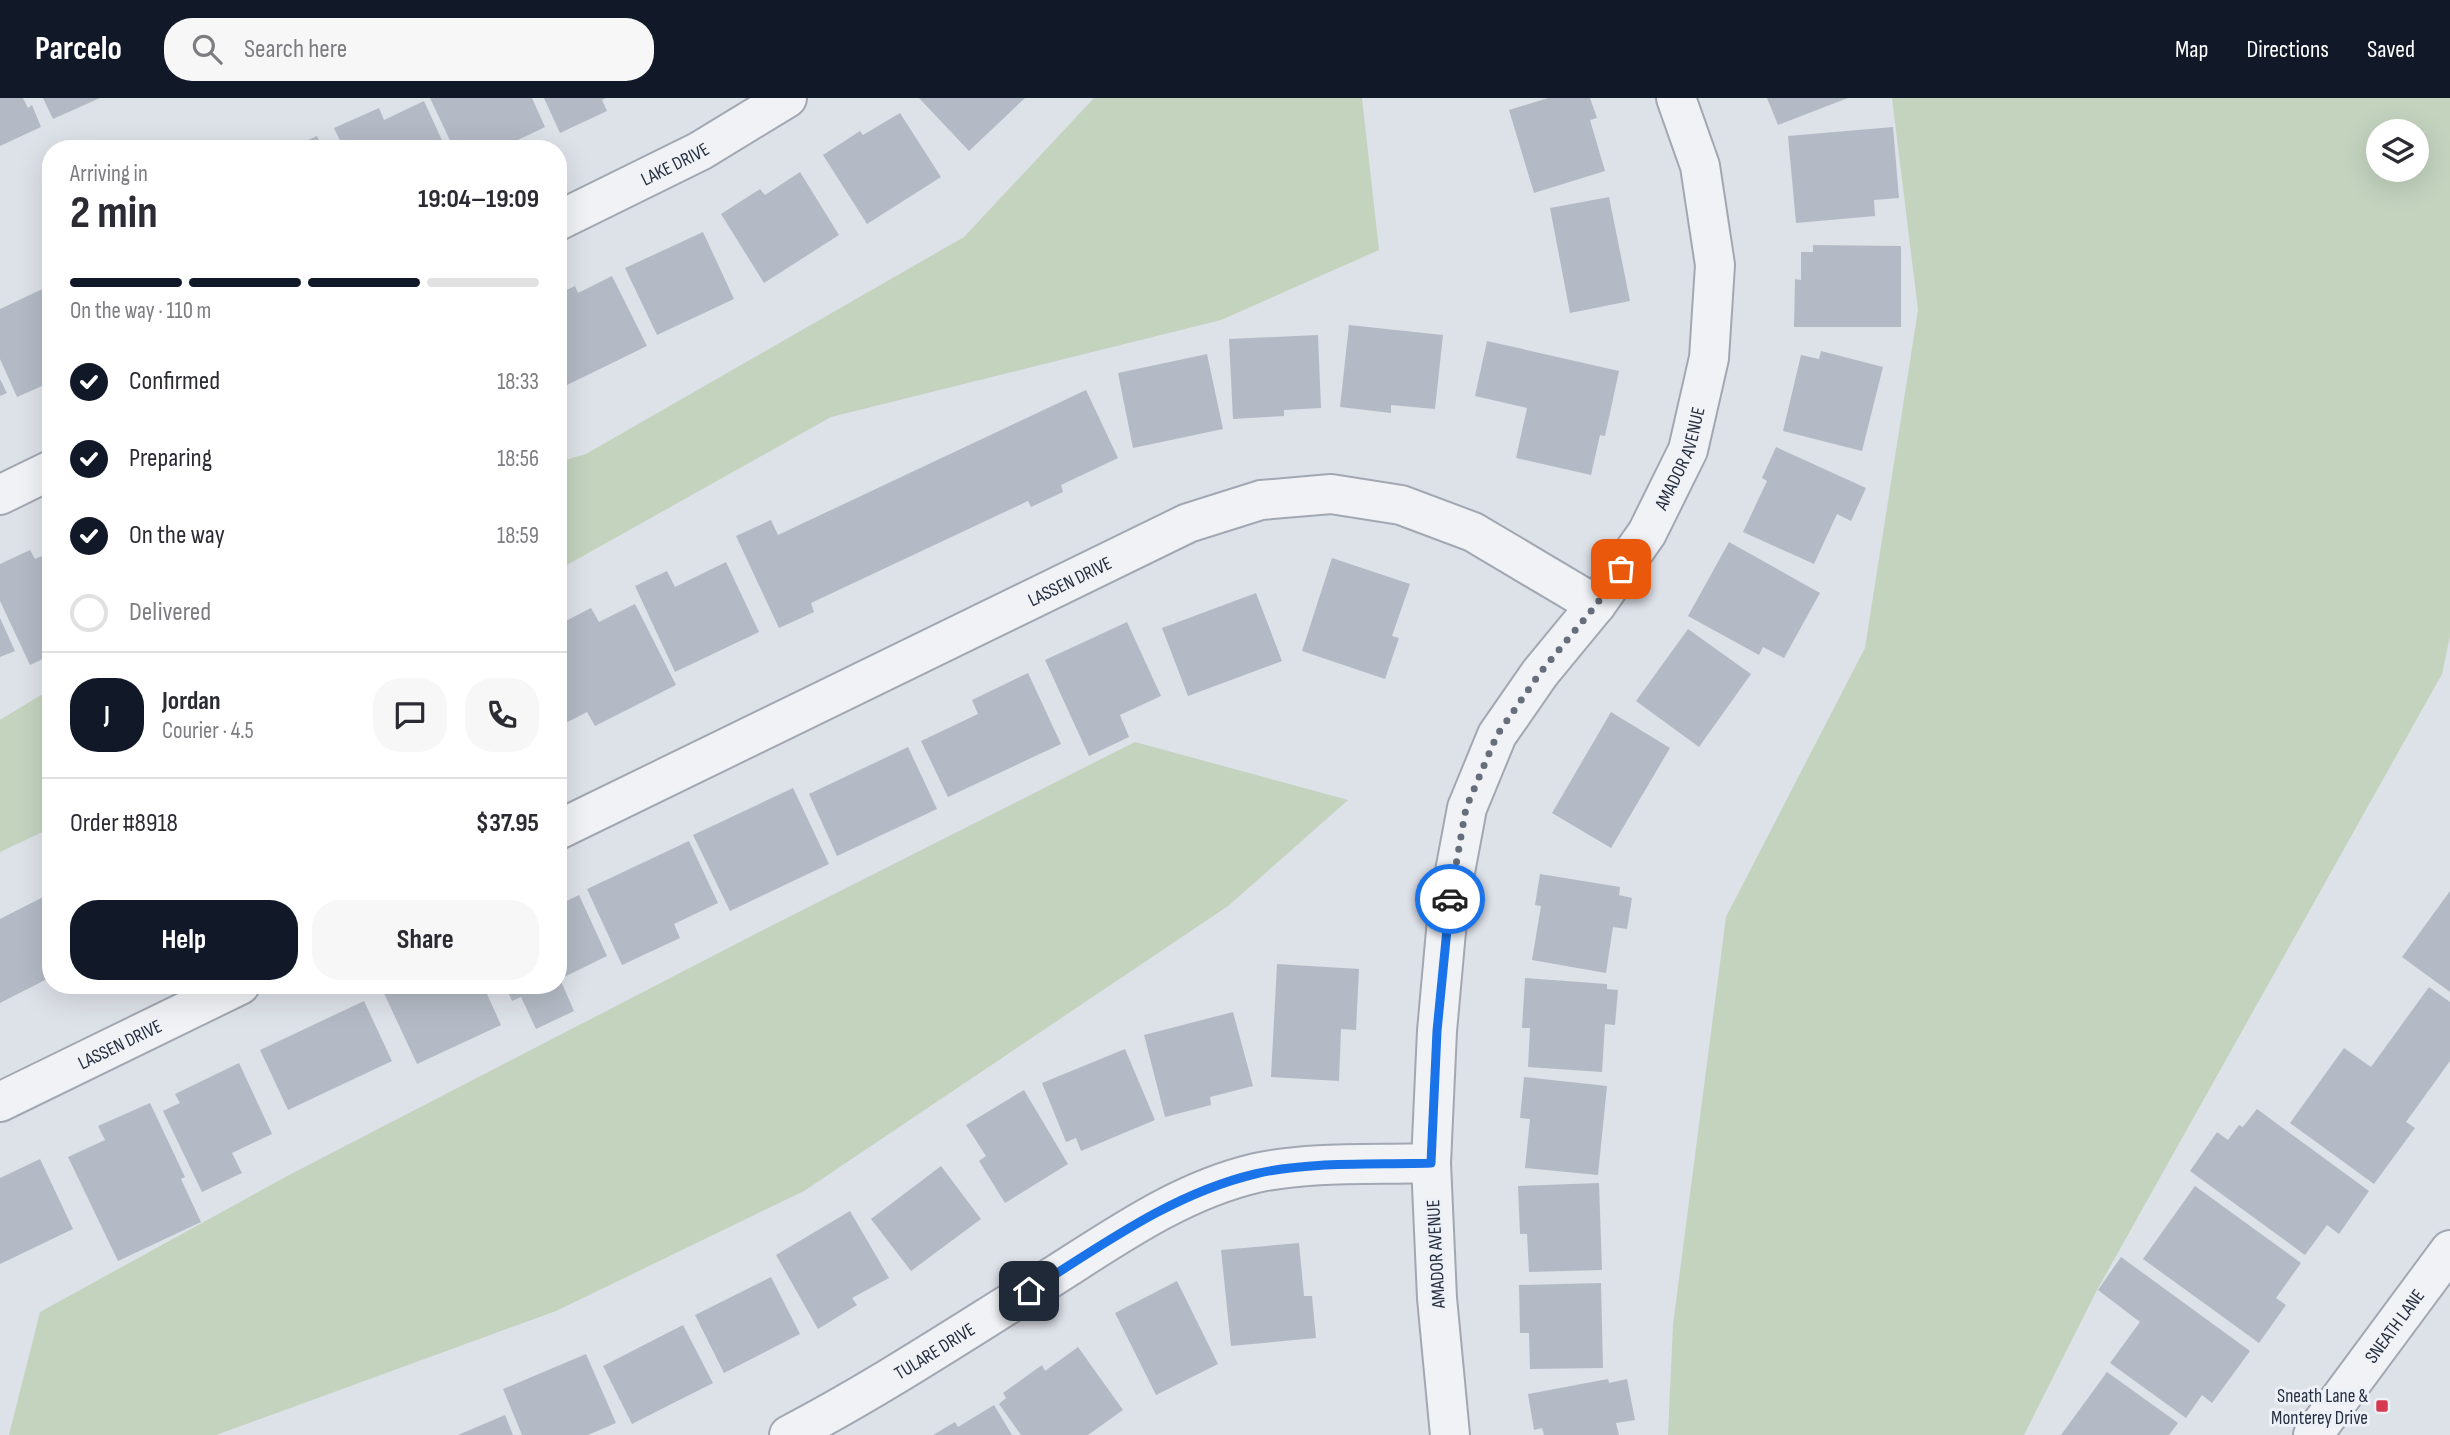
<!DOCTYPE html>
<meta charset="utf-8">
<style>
body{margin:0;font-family:"Sofia Sans Condensed",sans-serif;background:#f7f7f7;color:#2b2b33;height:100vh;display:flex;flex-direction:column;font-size:26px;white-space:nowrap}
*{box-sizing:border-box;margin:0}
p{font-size:23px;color:#7c7c81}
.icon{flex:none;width:38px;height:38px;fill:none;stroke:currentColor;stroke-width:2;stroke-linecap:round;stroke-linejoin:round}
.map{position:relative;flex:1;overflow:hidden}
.panel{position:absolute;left:42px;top:42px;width:525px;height:854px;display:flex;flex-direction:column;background:#fff;border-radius:28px;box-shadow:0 7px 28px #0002}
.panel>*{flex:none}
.controls{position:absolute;left:2366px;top:21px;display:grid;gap:14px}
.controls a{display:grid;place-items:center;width:63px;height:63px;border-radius:50%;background:#fff;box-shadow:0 7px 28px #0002;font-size:35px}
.pin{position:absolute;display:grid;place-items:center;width:60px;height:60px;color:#fff;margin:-30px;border-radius:14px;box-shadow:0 4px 10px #0006}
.courier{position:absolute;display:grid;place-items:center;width:70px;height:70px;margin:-35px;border:5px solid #1a73e8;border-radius:50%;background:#fff;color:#222;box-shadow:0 2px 9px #0007}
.overview em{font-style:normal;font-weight:700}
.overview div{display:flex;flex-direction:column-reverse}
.overview{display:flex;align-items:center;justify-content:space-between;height:119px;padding:0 28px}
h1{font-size:46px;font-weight:700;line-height:52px}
.bar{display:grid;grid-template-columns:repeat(4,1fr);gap:10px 7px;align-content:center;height:84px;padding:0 28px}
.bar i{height:9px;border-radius:5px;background:#e1e1e2}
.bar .on{background:#111827}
.bar p{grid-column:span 4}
.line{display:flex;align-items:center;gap:18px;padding:0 28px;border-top:2px solid #e1e1e2}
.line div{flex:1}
.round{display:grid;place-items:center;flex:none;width:74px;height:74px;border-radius:28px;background:#f7f7f7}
ol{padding:0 28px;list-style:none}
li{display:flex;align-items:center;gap:21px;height:77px}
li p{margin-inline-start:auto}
li .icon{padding:7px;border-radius:50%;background:#111827;color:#fff;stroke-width:4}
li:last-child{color:#7c7c81}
li i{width:38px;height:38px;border:4px solid #e1e1e2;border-radius:50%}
.cta{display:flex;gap:14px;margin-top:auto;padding:14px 28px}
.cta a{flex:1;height:80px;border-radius:28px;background:#111827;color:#fff;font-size:28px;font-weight:700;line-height:80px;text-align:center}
.cta a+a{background:#f7f7f7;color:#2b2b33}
header{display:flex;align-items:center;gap:42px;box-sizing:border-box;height:98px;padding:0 35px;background:#111827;color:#fff}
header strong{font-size:33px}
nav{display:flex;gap:38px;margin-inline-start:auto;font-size:24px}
.search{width:490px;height:63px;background:#f7f7f7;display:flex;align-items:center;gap:18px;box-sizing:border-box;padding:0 24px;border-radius:28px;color:#7c7c81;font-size:26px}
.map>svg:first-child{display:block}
</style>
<header>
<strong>Parcelo</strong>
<div class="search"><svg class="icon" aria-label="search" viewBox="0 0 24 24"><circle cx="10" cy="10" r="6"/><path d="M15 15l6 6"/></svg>Search here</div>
<nav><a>Map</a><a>Directions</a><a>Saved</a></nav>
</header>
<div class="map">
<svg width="2450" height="1337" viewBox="0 0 2450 1337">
<rect width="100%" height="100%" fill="#dde1e8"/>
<path fill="#c3d3be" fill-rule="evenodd" d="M1094 0H1362L1379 152 1221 222 831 319 558 472V364L586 356 964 139Z
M1892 0H2450V538L2442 576 2097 1192 2024 1337H1668L1673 1227 1726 819 1865 550 1918 212ZM2417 33V72H2378V33Z
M51 591V730L0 754V622Z
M1135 644 1348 702 1228 808 804 1093 556 1213 216 1337H9L40 1214 291 1076 767 830Z"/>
<path fill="#b4bac5" d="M0 0H23L28 10 32 7 41 29 0 48Z
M43 0H100L53 21Z
M430 0H532L545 29 499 51H454Z
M544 0H606L602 2 607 13 560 35Z
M919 0H1025L969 53Z
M1548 0H1590L1597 20 1590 22 1605 73 1534 95 1509 12Z
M1767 0H1848L1778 27Z
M424 3 446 51H344L334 30 379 10 384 22Z
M900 15 941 79 867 126 823 57 860 33 863 37Z
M1893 29 1899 100 1874 102 1875 118 1796 125 1788 38Z
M317 38 323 51H288Z
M800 74 839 137 764 185 721 116 760 91 765 97Z
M1609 99 1630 203 1570 215 1550 110Z
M703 134 734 201 657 237 625 170Z
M1813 147 1901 148V229H1794L1795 181 1801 182V154H1813Z
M612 178 647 248 567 287 558 271V196L575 188 578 195Z
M51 187V284L17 299 0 261V211Z
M1349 227 1443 237 1435 311 1391 307V315L1340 309Z
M1318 237 1321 310 1284 312V318L1233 321 1229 241Z
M1487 243 1619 273 1605 338 1600 337 1591 377 1516 360 1527 310 1475 298Z
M1821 253 1883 269 1862 353 1783 333 1801 257 1819 261Z
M1207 256 1223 331 1133 350 1118 275Z
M0 281 7 295 0 298Z
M1086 292 1118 360 1061 387 1063 394 1031 409 1028 403 811 505 814 514 779 530 736 438 771 422 778 437Z
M1776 349 1866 390 1851 423 1837 416 1814 466 1743 434 1767 383 1762 380Z
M1729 444 1820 495 1784 560 1763 549 1759 557 1688 518Z
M30 452 35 461 51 454V557L30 567 0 503V466Z
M1332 460 1410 486 1392 538 1399 540 1385 581 1302 553Z
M726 464 759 534 675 574 635 488 667 473 675 489Z
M1256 495 1282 563 1188 598 1162 530Z
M635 506 676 587 595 628 587 614 558 629V527L591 510 599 524Z
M0 520 15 553 0 559Z
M1127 524 1161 598 1120 617 1129 639 1089 658 1045 562Z
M1688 531 1751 576 1699 649 1636 603Z
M1028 575 1061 646 948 699 921 643 978 616 972 602Z
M1611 614 1670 650 1611 750 1552 715Z
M908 649 937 711 837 758 809 696Z
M793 690 829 766 730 813 693 737Z
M689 743 718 805 674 826 680 840 622 867 587 791Z
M1540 776 1620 789 1619 797 1632 800 1627 831 1613 829 1606 875 1532 862 1541 808 1535 807Z
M2450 793V894L2402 859Z
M51 795V879L0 905V821Z
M579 797 607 858 560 881 574 913 536 931 521 899 512 903 505 887H558V807Z
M1277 866 1359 871 1356 932 1341 931 1339 983 1271 979Z
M1525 880 1607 886V891L1618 892 1615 927 1605 926 1602 974 1528 969 1530 930H1522Z
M390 887H483L501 927 417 966 382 891Z
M2429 889 2450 904V963L2406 1024 2415 1030 2374 1086 2290 1025 2344 950 2371 969Z
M364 903 392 963 288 1012 260 952Z
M1233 914 1253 988 1210 999 1211 1007 1165 1019 1144 937Z
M1125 951 1155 1022 1081 1053 1076 1040 1066 1044 1042 985Z
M239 965 272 1036 232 1055 242 1075 202 1094 163 1013 180 1005 175 996Z
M1524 979 1607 988 1598 1077 1525 1070 1530 1021 1520 1020Z
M1024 992 1068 1066 1005 1105 979 1063 986 1058 966 1027Z
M150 1005 185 1079 181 1081 201 1124 118 1163 68 1059 105 1042 98 1028Z
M2257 1011 2369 1093 2339 1136 2327 1127 2305 1157 2190 1073 2217 1034 2228 1042 2239 1027 2243 1029Z
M40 1061 73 1131 0 1166V1080Z
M941 1068 981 1121 911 1173 871 1121Z
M1599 1085 1602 1172 1529 1174 1527 1136H1520L1518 1088Z
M2195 1088 2301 1165 2276 1200 2286 1207 2259 1245 2143 1161Z
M850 1113 889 1180 852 1200 857 1207 818 1231 776 1157Z
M1299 1145 1304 1198H1312L1316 1240 1231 1248 1221 1152Z
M2121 1159 2250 1253 2212 1305 2202 1297 2186 1320 2110 1265 2140 1224 2098 1192Z
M771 1179 800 1236 724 1275 695 1217Z
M1177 1183 1218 1266 1156 1297 1115 1215Z
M1601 1185 1603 1270 1530 1271 1529 1235H1520L1519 1187Z
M683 1227 713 1285 632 1326 603 1268Z
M1078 1249 1123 1312 1088 1337H1021L999 1306 1006 1300 1003 1295 1042 1267 1045 1273Z
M586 1256 616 1325 588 1337H522L503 1291Z
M2107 1274 2178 1325 2169 1337H2061Z
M1608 1281 1609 1285 1627 1281 1635 1322 1616 1325 1619 1337H1544L1542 1330 1534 1332 1528 1296Z
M994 1307 1012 1337H933L955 1324 958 1329Z
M505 1317 513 1337H458Z"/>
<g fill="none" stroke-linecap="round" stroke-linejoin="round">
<defs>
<g id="street">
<path id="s1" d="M558 123 700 53 787 0"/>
<path d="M0 397 51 372"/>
<path id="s2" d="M558 732 1188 425 1261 402 1331 396 1401 407 1473 434 1596 507"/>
<path id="s3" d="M0 1004 240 887"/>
<path id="s4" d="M789 1337C879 1290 963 1234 1049 1181 1114 1140 1179 1093 1256 1075 1312 1063 1373 1067 1431 1065"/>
<path id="s5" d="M1450 1337 1437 1200 1431 1065 1437 933 1448 811 1467 710 1497 637 1540 575 1596 507 1647 435 1688 352 1709 260 1715 167 1700 68 1676 0"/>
<path id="s6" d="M2313 1337 2450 1152"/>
</g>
</defs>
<use href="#street" stroke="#a2a8b2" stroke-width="42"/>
<use href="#street" stroke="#f0f2f6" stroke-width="38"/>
</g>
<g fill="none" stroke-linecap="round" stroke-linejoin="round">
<path stroke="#666d7b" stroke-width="7" stroke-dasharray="0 12.6" d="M1450 801 1466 710 1497 637 1540 575 1596 507 1621 471"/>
<path stroke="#1a73e8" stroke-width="9" d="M1029 1193C1101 1148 1171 1096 1255 1076 1308 1063 1376 1067 1431 1065L1437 933 1450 801"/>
</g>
<rect fill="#d7394e" stroke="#edf0f6" stroke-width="2.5" x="2375" y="1301" width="14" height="14" rx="3.5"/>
<g text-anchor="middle" stroke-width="6" stroke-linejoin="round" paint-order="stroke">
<g font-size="19" fill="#262f40" stroke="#edf0f6">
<text dy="7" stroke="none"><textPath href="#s1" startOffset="130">LAKE DRIVE</textPath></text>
<text dy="7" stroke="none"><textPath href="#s5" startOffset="1043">AMADOR AVENUE</textPath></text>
<text dy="7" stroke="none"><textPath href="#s2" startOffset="569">LASSEN DRIVE</textPath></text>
<text dy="7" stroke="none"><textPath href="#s3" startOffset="133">LASSEN DRIVE</textPath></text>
<text transform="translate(1435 1156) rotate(-93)" y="7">AMADOR AVENUE</text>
<text dy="7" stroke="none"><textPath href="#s6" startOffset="136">SNEATH LANE</textPath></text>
<text dy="7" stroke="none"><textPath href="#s4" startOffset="168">TULARE DRIVE</textPath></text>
</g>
<g font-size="19" fill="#262f40" stroke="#edf0f6" text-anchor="end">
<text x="2368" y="1304">Sneath Lane &amp;<tspan x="2368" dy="22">Monterey Drive</tspan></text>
</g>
</g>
</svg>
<div class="controls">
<a><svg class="icon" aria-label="layers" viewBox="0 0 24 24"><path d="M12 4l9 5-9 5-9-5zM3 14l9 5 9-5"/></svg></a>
</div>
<div class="pin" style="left:1621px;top:471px;background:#ea580c"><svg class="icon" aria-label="bag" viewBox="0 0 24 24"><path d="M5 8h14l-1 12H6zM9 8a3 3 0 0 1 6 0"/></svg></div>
<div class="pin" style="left:1029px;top:1193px;background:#1f2937"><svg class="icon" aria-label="home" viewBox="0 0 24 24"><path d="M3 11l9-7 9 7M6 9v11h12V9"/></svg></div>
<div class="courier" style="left:1450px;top:801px"><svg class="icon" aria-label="car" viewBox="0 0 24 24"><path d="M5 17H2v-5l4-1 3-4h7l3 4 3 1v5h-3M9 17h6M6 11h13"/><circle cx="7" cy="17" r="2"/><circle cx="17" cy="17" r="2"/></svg></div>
<section class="panel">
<div class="overview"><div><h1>2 min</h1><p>Arriving in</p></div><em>19:04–19:09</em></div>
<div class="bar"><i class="on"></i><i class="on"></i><i class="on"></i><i></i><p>On the way · 110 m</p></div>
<ol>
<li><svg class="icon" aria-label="check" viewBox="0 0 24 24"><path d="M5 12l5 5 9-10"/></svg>Confirmed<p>18:33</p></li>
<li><svg class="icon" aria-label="check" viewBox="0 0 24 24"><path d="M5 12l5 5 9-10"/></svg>Preparing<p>18:56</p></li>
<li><svg class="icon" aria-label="check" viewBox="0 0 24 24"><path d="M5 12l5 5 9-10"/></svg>On the way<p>18:59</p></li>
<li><i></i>Delivered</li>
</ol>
<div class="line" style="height:126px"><b class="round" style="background:#111827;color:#fff">J</b><div><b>Jordan</b><p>Courier · 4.5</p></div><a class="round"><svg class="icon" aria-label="chat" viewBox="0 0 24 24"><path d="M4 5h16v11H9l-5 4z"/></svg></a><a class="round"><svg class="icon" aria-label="phone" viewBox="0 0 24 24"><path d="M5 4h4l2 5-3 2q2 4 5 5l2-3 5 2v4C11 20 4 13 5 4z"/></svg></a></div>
<div class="line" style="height:91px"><div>Order #8918</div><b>$37.95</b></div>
<div class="cta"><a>Help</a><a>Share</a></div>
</section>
</div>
